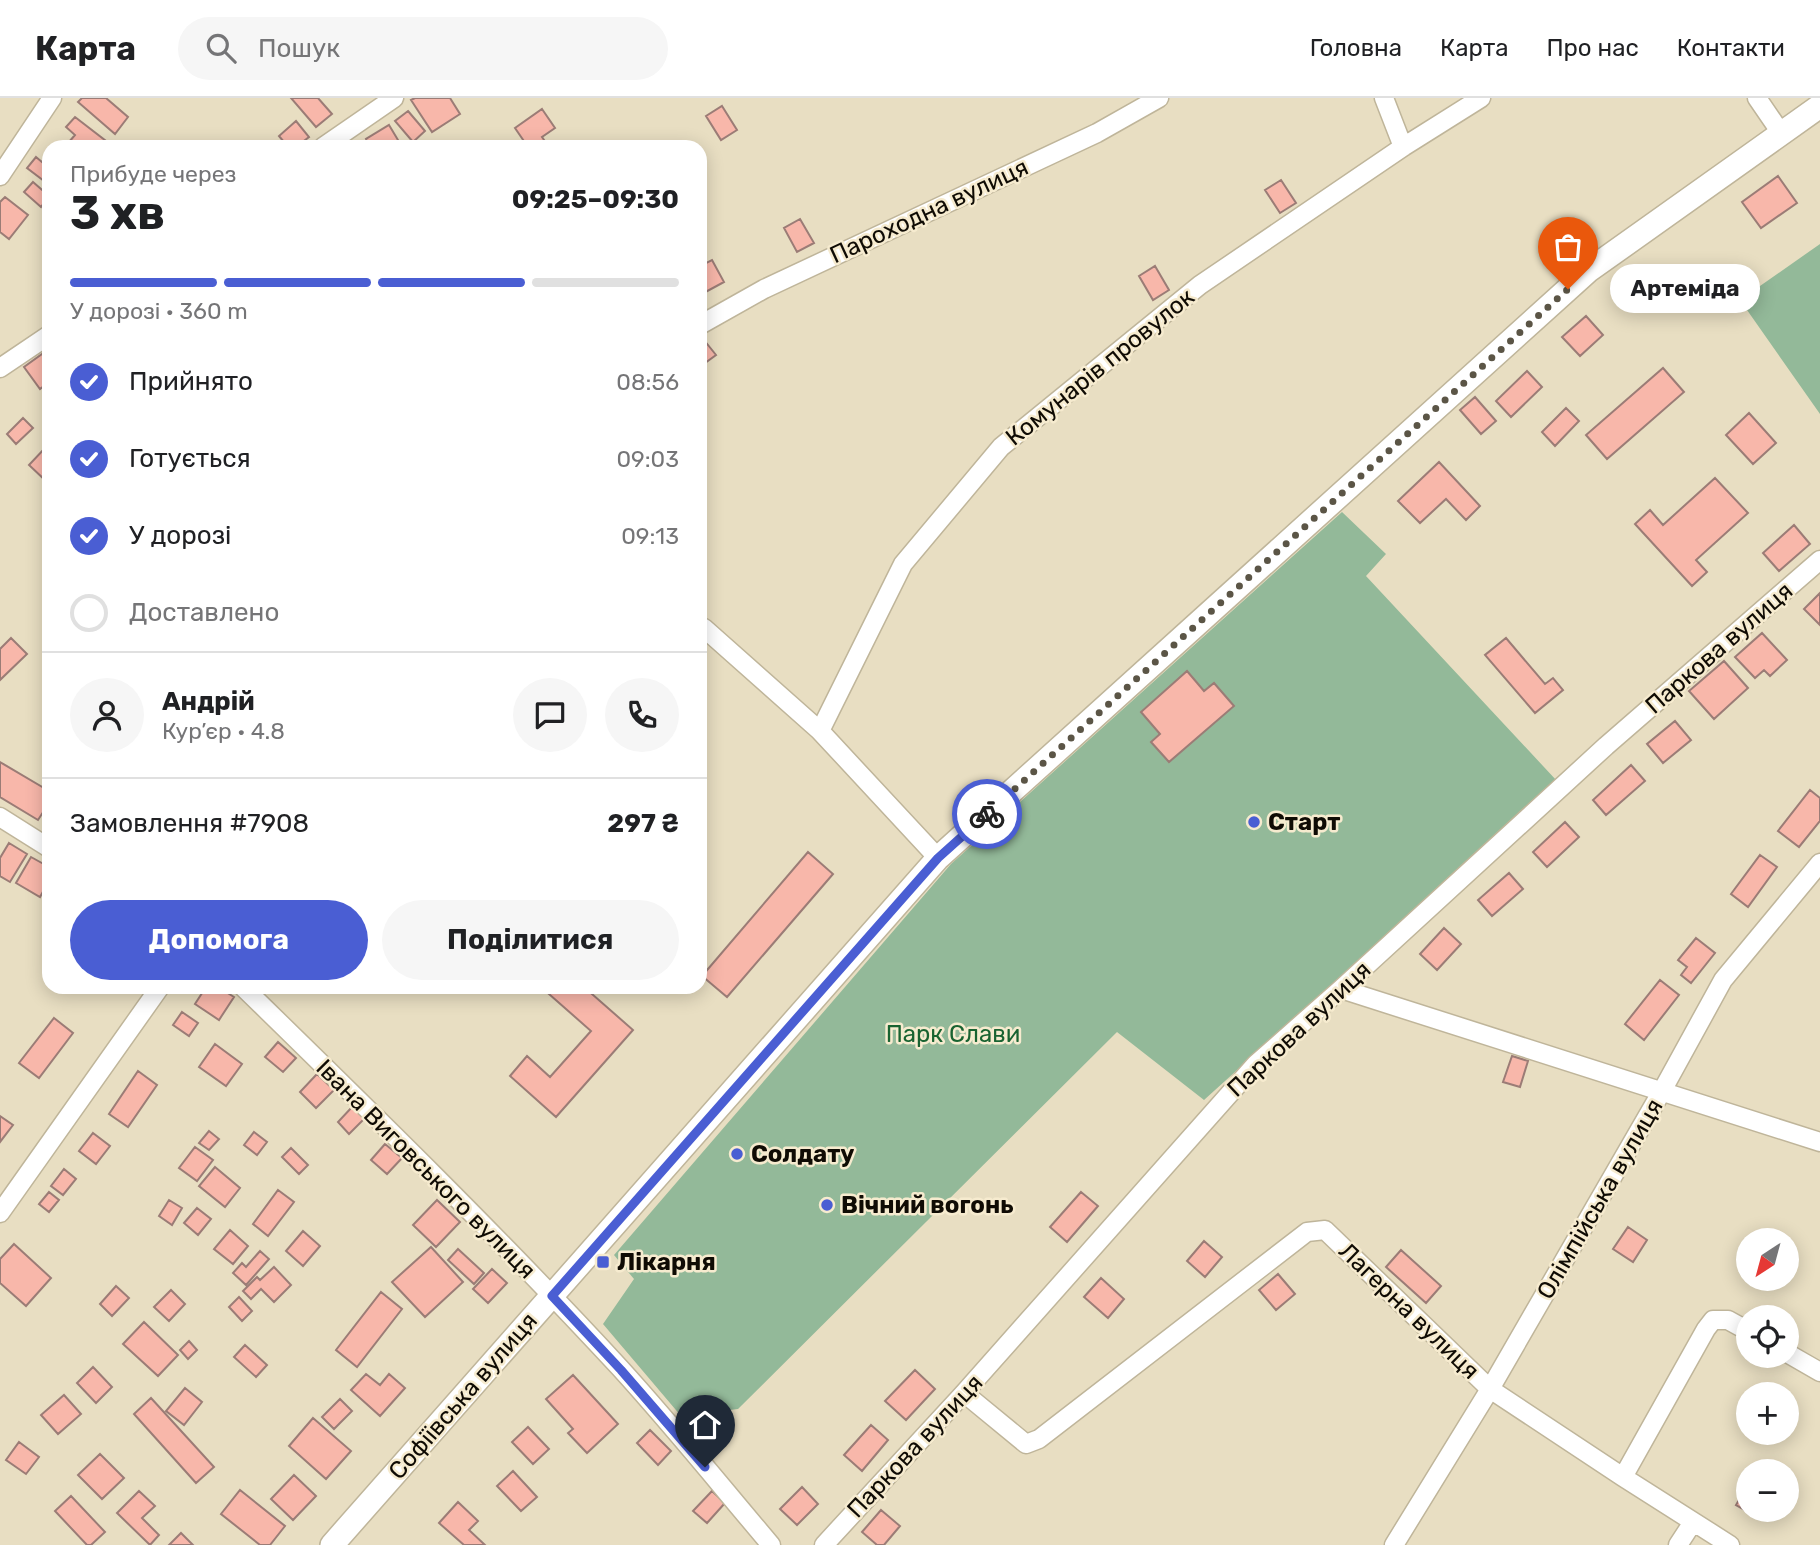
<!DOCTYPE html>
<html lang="uk">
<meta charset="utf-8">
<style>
body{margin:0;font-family:Rubik,sans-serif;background:#f6f6f6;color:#202124;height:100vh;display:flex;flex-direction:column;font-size:26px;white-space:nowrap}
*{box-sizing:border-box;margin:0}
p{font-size:23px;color:#757577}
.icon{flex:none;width:38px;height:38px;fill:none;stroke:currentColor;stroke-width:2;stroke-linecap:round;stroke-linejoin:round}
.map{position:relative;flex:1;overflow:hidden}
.panel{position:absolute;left:42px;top:42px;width:665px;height:854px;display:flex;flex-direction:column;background:#fff;border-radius:21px;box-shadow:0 4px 18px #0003}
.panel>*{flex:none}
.needle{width:46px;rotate:216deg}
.fabs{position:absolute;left:1736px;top:1130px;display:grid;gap:14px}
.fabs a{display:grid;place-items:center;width:63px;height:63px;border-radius:50%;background:#fff;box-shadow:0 4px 18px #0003;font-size:35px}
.pin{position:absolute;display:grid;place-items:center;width:60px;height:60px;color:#fff;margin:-72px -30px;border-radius:50% 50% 50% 0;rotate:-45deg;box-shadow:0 0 7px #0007}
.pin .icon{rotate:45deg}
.courier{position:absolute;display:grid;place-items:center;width:70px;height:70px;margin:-35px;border:5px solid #4a5ed3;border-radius:50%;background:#fff;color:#222;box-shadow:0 2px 9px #0007}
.bubble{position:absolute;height:49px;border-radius:24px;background:#fff;box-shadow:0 4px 18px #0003;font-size:23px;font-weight:700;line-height:49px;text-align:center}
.summary em{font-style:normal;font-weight:700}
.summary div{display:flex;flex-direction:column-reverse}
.summary{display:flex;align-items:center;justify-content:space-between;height:119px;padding:0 28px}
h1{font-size:46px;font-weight:700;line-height:52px}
.bar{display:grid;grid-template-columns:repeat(4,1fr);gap:10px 7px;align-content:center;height:84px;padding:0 28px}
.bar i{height:9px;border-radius:5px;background:#e0e0e0}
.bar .current{background:#4a5ed3}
.bar p{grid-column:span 4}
.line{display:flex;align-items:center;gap:18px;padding:0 28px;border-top:2px solid #e0e0e0}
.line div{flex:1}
.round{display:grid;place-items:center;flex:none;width:74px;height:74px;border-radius:37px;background:#f6f6f6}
ol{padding:0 28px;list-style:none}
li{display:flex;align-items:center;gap:21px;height:77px}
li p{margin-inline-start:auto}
li .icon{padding:7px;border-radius:50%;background:#4a5ed3;color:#fff;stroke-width:4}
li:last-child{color:#757577}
li i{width:38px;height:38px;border:4px solid #e0e0e0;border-radius:50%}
.action{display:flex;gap:14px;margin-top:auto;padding:14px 28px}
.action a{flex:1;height:80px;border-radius:42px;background:#4a5ed3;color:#fff;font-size:28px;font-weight:700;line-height:80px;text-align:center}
.action a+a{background:#f6f6f6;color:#202124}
header{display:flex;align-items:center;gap:42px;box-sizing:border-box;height:98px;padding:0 35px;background:#fff;border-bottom:2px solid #e0e0e0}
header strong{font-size:33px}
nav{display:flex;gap:38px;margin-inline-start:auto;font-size:24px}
.search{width:490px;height:63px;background:#f6f6f6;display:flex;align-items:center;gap:18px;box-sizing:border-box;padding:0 24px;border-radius:38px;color:#757577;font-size:26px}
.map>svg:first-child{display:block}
</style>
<header>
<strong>Карта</strong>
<div class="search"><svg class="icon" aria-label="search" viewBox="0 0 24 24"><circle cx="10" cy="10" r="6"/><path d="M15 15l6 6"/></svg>Пошук</div>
<nav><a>Головна</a><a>Карта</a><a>Про нас</a><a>Контакти</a></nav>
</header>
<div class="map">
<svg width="1820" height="1447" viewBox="0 0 1820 1447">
<rect width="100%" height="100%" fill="#e8dec2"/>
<path fill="#93b999" d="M1820 146V316L1740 202Z
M1342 414 1386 456 1366 478 1557 683 1204 1002 1117 934 738 1311 681 1318 603 1226 634 1181 614 1157 951 766Z"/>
<path fill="#f8b7aa" stroke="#9b7c76" stroke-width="2" d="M82 0H106L128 19 115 36 78 4Z
M291 0H318L332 16 316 29Z
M415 0H450L460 16 432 34 411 2Z
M722 8 737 32 721 42 706 18Z
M542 11 555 30 542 39 549 49H528L515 30Z
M408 13 425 33 413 44 395 23Z
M75 19 106 43 101 49H75L69 44 75 37 66 29Z
M296 23 309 39 296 49H288L279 38Z
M389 27 401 47 397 49H370L366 41Z
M36 59 49 70V84L48 86 27 70Z
M1778 78 1797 105 1761 130 1742 104Z
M1281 82 1296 105 1280 115 1265 92Z
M33 84 49 98 41 109 24 94Z
M5 99 28 117 9 141 0 134V104Z
M800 121 814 145 797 154 784 130Z
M712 162 724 184 700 197V168Z
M1155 168 1169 192 1153 202 1139 178Z
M1586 218 1603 237 1580 258 1562 239Z
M700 237 716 257 701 268 700 267Z
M49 251V284L40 291 24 269Z
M1663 270 1684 294 1607 361 1586 337Z
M1527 273 1542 289 1511 319 1496 303Z
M1475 299 1496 323 1481 336 1460 312Z
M1566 310 1579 323 1555 348 1542 334Z
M1749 315 1776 345 1753 366 1726 337Z
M23 320 33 330 16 346 7 336Z
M45 350 49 355V380L46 383 29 367Z
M1439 364 1480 408 1466 422 1446 401 1420 425 1398 403Z
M1715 380 1748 415 1696 462 1707 474 1692 488 1635 426 1650 412 1663 427Z
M1794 427 1810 446 1779 473 1763 455Z
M1820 495V527L1804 511Z
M1762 535 1787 562 1770 578 1764 572 1755 580 1735 559Z
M11 540 27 556 0 582V551Z
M1506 540 1545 586 1553 580 1563 592 1535 615 1485 557Z
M1724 563 1748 590 1714 621 1689 593Z
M1187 573 1204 593 1214 585 1234 608 1169 664 1151 644 1160 636 1141 614Z
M1675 623 1691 642 1663 665 1647 646Z
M0 664 49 693V705L38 722 0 699Z
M1631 667 1645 683 1606 717 1593 702Z
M1810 692 1820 700V723L1799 749 1778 733Z
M1565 724 1579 739 1547 769 1533 754Z
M9 745 27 756 10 784 0 778V760Z
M808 754 833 776 727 899 702 878Z
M1760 757 1777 769 1748 809 1731 796Z
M31 759 49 769V783L40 799 16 785Z
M1509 775 1523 791 1492 818 1478 802Z
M1444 830 1461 846 1437 872 1420 856Z
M1696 840 1715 855 1691 885 1681 877 1687 869 1678 862Z
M1660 882 1679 897 1644 942 1625 926Z
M206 889H218L234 899 219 922 195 906Z
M541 889H584L633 932 556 1019 510 978 527 958 550 979 591 933Z
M182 914 198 925 189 938 173 927Z
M54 920 73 935 39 980 19 965Z
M278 944 296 960 283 974 265 959Z
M215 946 242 966 226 988 199 969Z
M1512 958 1528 963 1520 989 1503 984Z
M138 973 157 987 128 1029 109 1016Z
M317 976 334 992 316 1010 300 994Z
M353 1008 365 1020 349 1036 338 1024Z
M0 1018 13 1027 0 1044Z
M209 1033 219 1041 209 1052 199 1045Z
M254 1034 267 1044 257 1057 244 1047Z
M93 1035 110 1048 96 1066 79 1053Z
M385 1046 402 1060 387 1076 371 1062Z
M195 1049 213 1062 197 1083 179 1070Z
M291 1050 308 1067 299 1076 282 1059Z
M215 1069 240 1090 225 1109 199 1088Z
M64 1071 76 1081 63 1097 51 1088Z
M278 1092 294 1104 268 1138 253 1126Z
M49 1094 59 1102 49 1114 39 1106Z
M1081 1094 1098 1108 1067 1144 1050 1129Z
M169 1102 182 1110 172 1127 159 1118Z
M437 1102 460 1124 436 1149 413 1127Z
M197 1110 211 1121 198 1137 184 1125Z
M1628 1129 1647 1142 1633 1164 1613 1151Z
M230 1132 248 1148 233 1166 214 1151Z
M303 1133 320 1148 303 1168 286 1153Z
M1204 1143 1222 1159 1205 1179 1187 1163Z
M14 1146 51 1180 26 1208 0 1185V1161Z
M431 1149 463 1184 425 1219 392 1184Z
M458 1151 484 1175 474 1186 448 1162Z
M1401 1152 1441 1188 1426 1205 1386 1169Z
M260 1153 269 1161 246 1187 233 1175 242 1165 246 1169Z
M274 1169 291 1187 274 1204 261 1191 251 1201 243 1193 257 1179 260 1182Z
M492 1171 507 1185 488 1205 473 1191Z
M1278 1176 1295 1196 1276 1212 1259 1192Z
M1101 1180 1124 1201 1108 1220 1084 1199Z
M116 1188 129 1200 112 1218 100 1206Z
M171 1192 185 1206 169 1223 154 1209Z
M381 1194 402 1211 357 1269 336 1252Z
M239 1199 252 1213 242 1223 229 1209Z
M144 1224 178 1257 158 1278 123 1246Z
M189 1243 197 1252 188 1261 180 1252Z
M245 1247 267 1267 256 1279 234 1259Z
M93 1269 112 1289 96 1305 77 1285Z
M915 1272 935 1291 906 1322 885 1303Z
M366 1276 380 1287 389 1276 405 1290 380 1318 351 1292Z
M573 1277 618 1326 587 1355 568 1335 573 1331 546 1301Z
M185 1290 202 1304 184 1327 166 1313Z
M64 1297 81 1316 58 1336 41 1317Z
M151 1300 214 1369 196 1385 134 1316Z
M340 1301 352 1313 334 1331 322 1319Z
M313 1320 351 1353 326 1381 289 1348Z
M871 1327 888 1342 862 1373 844 1357Z
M528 1329 549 1351 533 1366 512 1344Z
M650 1332 671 1353 658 1367 637 1345Z
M19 1344 39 1359 26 1376 6 1362Z
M100 1356 124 1380 102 1401 78 1377Z
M513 1373 537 1399 521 1413 497 1388Z
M294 1377 316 1398 293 1422 271 1401Z
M1748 1386V1412H1764L1759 1420 1736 1407Z
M802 1389 818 1406 797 1427 780 1411Z
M240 1392 285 1428 270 1447H260L221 1416Z
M139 1393 155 1408 142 1420 159 1437 150 1447 117 1415Z
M712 1393 725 1405 707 1425 693 1413Z
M71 1398 105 1434 91 1447H87L55 1413Z
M458 1404 478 1423 469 1432 485 1447H464L439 1425Z
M881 1412 900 1428 884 1447H877L862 1434Z
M181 1435 193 1447H169Z"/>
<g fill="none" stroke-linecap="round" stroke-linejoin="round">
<defs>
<path id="minor" d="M1384 0 1403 49
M1757 0 1781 35
M323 49 394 0
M0 78 52 0
M700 227 764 191 1097 35 1159 0
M0 270 49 237
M704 530 820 633 938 760
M820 633 903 466 1001 349 1200 187 1403 49 1481 0
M0 719 49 750
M243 889C371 1014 499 1139 620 1270 672 1327 721 1388 771 1447
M1341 891 1820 1044
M0 1115 160 889
M1787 1255 1820 1274
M964 1295 1026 1346 1039 1341 1307 1134 1325 1132 1490 1291 1623 1379 1730 1447
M1623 1379 1706 1231 1713 1222H1728L1748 1233
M824 1447 964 1295 1256 966 1341 891 1606 648 1820 462
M1394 1447 1490 1291 1662 993 1723 882 1820 765
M1678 1447 1693 1424"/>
<path id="tertiary" d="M332 1447 938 760 1588 173 1820 8"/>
</defs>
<use href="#minor" stroke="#bfb59a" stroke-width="21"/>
<use href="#tertiary" stroke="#bfb59a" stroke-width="26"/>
<use href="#minor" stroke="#fff" stroke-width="18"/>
<use href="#tertiary" stroke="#fff" stroke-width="23"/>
</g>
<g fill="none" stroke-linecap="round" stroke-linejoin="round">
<path stroke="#5b5546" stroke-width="7" stroke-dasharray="0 12.6" d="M987 716 1568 191"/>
<path stroke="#4a5ed3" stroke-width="9" d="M705 1369 621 1272 552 1198 938 760 987 716"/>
</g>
<g fill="#4a5ed3" stroke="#f6ebcf" stroke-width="2.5">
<circle cx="1254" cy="724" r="7"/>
<circle cx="737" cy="1056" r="7"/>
<circle cx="827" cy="1107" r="7"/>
<rect x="596" y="1157" width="14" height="14" rx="3.5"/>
</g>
<g text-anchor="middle" stroke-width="5" stroke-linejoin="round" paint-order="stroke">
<g font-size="24" fill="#0f0b04" stroke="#f6ebcf">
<text transform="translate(929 113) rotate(-25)" y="8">Пароходна вулиця</text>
<text transform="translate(1100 269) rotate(-39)" y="8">Комунарів провулок</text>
<text transform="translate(1719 550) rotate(-41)" y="8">Паркова вулиця</text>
<text transform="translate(1299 931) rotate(-43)" y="8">Паркова вулиця</text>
<text transform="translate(426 1071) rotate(45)" y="8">Івана Виговського вулиця</text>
<text transform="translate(1600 1101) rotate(-60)" y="8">Олімпійська вулиця</text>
<text transform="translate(1409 1213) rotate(44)" y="8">Лагерна вулиця</text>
<text transform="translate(463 1298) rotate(-49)" y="8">Софіївська вулиця</text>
<text transform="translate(915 1348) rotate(-47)" y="8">Паркова вулиця</text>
</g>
<g font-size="24" font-weight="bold" fill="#0f0b04" stroke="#f6ebcf" text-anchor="start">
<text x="1268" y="732">Старт</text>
<text x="751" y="1064">Солдату</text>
<text x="841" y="1115">Вічний вогонь</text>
<text x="617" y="1172">Лікарня</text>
</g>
<g font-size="24" fill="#196331" stroke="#f6ebcf">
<text x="953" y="944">Парк Слави</text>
</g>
</g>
</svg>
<div class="fabs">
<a><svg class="needle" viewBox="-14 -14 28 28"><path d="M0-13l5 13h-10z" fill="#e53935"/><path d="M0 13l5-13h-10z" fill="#757577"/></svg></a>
<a><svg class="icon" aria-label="locate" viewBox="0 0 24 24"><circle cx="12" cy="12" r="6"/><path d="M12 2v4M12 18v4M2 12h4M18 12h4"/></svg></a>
<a>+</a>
<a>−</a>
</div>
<div class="pin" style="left:1568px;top:191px;background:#ea580c"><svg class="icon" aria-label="bag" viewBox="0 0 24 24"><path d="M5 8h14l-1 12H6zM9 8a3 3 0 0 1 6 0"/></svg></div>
<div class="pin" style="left:705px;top:1369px;background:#1f2937"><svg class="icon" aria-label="home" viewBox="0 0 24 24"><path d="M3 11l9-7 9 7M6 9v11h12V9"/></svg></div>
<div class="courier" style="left:987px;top:716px"><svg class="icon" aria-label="bike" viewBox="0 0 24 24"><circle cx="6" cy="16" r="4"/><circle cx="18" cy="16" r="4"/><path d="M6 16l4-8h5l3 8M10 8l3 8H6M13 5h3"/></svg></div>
<div class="bubble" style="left:1610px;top:166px;width:150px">Артеміда</div>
<section class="panel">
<div class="summary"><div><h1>3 хв</h1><p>Прибуде через</p></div><em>09:25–09:30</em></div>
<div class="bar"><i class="current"></i><i class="current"></i><i class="current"></i><i></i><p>У дорозі · 360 m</p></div>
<ol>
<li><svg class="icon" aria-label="check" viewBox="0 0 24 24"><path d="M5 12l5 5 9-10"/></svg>Прийнято<p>08:56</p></li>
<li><svg class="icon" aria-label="check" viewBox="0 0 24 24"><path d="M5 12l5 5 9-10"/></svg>Готується<p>09:03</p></li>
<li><svg class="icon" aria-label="check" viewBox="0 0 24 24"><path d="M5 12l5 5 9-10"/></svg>У дорозі<p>09:13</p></li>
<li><i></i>Доставлено</li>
</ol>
<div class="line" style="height:126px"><a class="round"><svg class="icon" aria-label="person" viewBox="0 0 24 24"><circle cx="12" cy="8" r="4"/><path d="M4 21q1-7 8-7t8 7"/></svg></a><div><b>Андрій</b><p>Кур’єр · 4.8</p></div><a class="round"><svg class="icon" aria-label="chat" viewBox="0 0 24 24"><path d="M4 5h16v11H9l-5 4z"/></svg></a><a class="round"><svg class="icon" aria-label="phone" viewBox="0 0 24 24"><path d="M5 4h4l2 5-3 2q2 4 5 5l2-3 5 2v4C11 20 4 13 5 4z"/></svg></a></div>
<div class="line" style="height:91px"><div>Замовлення #7908</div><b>297 ₴</b></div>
<div class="action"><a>Допомога</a><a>Поділитися</a></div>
</section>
</div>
